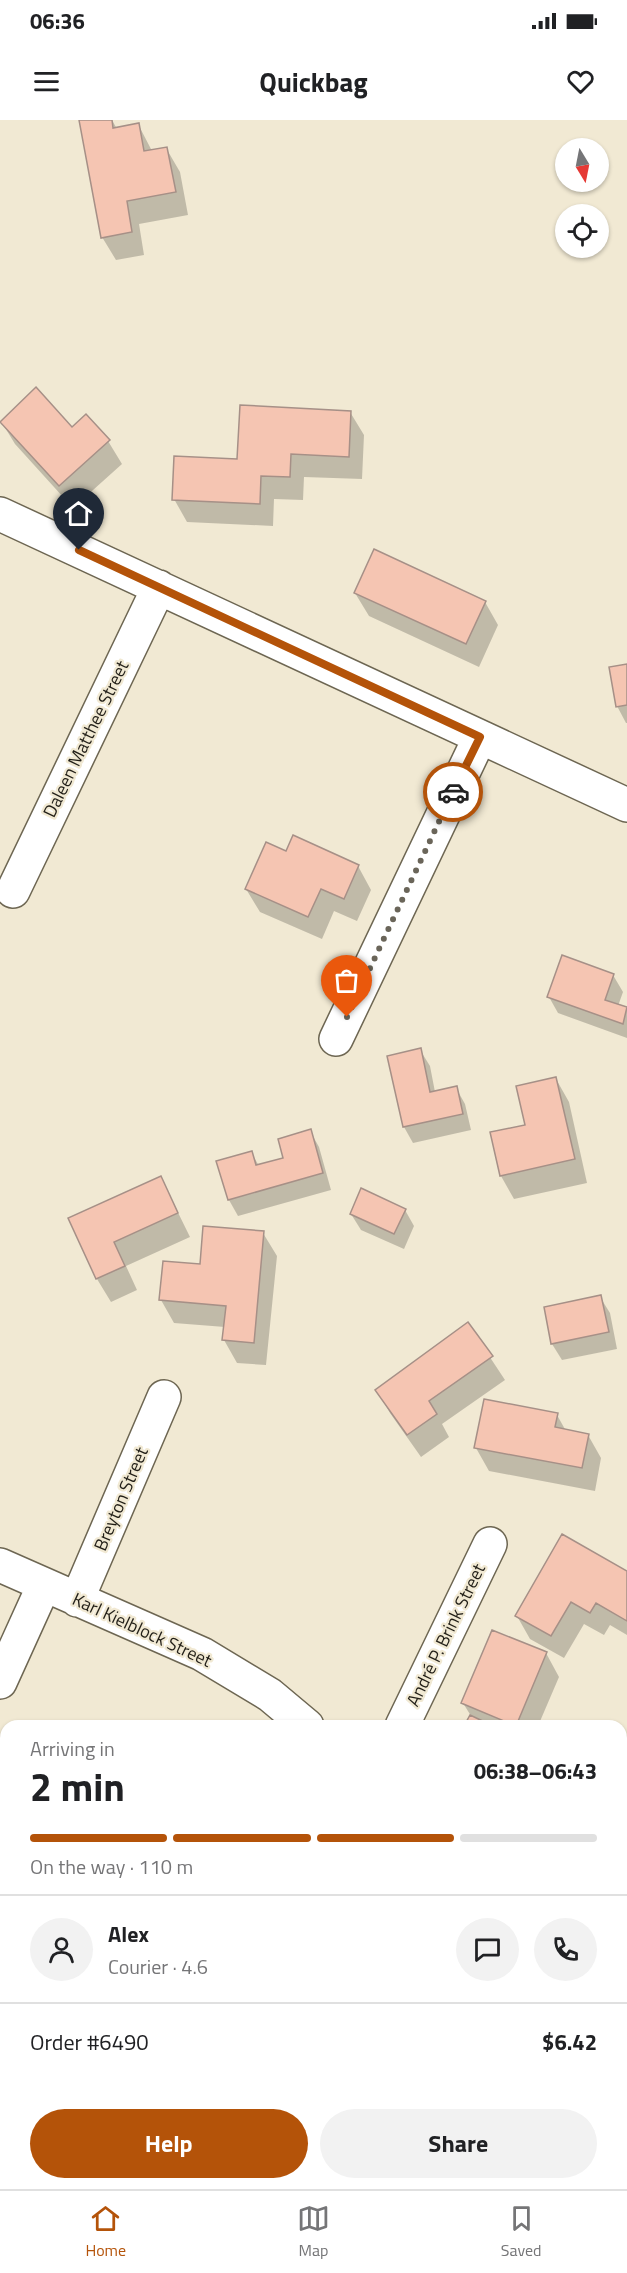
<!DOCTYPE html>
<meta charset="utf-8">
<style>
body{margin:0;font-family:"Titillium Web",sans-serif;background:#f2f2f2;color:#202124;height:100vh;display:flex;flex-direction:column;font-size:22px;white-space:nowrap}
*{box-sizing:border-box;margin:0}
p{font-size:20px;color:#757577}
.icon{flex:none;width:33px;height:33px;fill:none;stroke:currentColor;stroke-width:2;stroke-linecap:round;stroke-linejoin:round}
.map{position:relative;flex:1;overflow:hidden}
.details{position:absolute;left:0px;top:1600px;width:627px;height:470px;display:flex;flex-direction:column;background:#fff;border-radius:18px 18px 0 0;box-shadow:0 2px 4px #0004}
.details>*{flex:none}
.needle{width:39px;rotate:170deg}
.controls{position:absolute;left:555px;top:18px;display:grid;gap:12px}
.controls a{display:grid;place-items:center;width:54px;height:54px;border-radius:50%;background:#fff;box-shadow:0 2px 4px #0004;font-size:30px}
.pin{position:absolute;display:grid;place-items:center;width:51px;height:51px;color:#fff;margin:-62px -26px;border-radius:50% 50% 50% 0;rotate:-45deg;box-shadow:0 0 6px #0007}
.pin .icon{rotate:45deg}
.courier{position:absolute;display:grid;place-items:center;width:60px;height:60px;margin:-30px;border:4px solid #b45309;border-radius:50%;background:#fff;color:#222;box-shadow:0 2px 8px #0007}
.headline em{font-style:normal;font-weight:700}
.headline div{display:flex;flex-direction:column-reverse}
.headline{display:flex;align-items:center;justify-content:space-between;height:102px;padding:0 30px}
h1{font-size:39px;font-weight:700;line-height:45px}
.bar{display:grid;grid-template-columns:repeat(4,1fr);gap:9px 6px;align-content:center;height:72px;padding:0 30px}
.bar i{height:8px;border-radius:4px;background:#e0e0e0}
.bar .selected{background:#b45309}
.bar p{grid-column:span 4}
.line{display:flex;align-items:center;gap:15px;padding:0 30px;border-top:2px solid #e0e0e0}
.line div{flex:1}
.round{display:grid;place-items:center;flex:none;width:63px;height:63px;border-radius:32px;background:#f2f2f2}
.action{display:flex;gap:12px;margin-top:auto;padding:12px 30px}
.action a{flex:1;height:69px;border-radius:36px;background:#b45309;color:#fff;font-size:24px;font-weight:700;line-height:69px;text-align:center}
.action a+a{background:#f2f2f2;color:#202124}
.status{display:flex;justify-content:space-between;align-items:center;height:42px;padding:0 30px;background:#fff;direction:ltr}
.status svg{height:16px;fill:currentColor}
header{display:flex;justify-content:space-between;align-items:center;height:78px;padding:0 30px;background:#fff;font-size:27px;font-weight:700}
.menu{display:flex;justify-content:space-around;align-items:center;height:84px;border-top:2px solid #e0e0e0;background:#fff;font-size:16px;color:#757577}
.menu a{display:grid;justify-items:center;gap:3px}
.menu .selected{color:#b45309}
.map>svg:first-child{display:block}
</style>
<div class="status"><b>06:36</b><svg viewBox="0 0 49 12"><path d="M0 12V9h3v3zM5 12V6h3v6zM10 12V3h3v9zM15 12V0h3v12zM26 1h20v11H26zM47 4h2v5h-2z"/></svg></div>
<header><svg class="icon" aria-label="menu" viewBox="0 0 24 24"><path d="M4 6h16M4 12h16M4 18h16"/></svg>Quickbag<svg class="icon" aria-label="heart" viewBox="0 0 24 24"><path d="M12 20l-8-8c-3-5 5-10 8-4 3-6 11-1 8 4z"/></svg></header>
<div class="map">
<svg width="627" height="2069" viewBox="0 0 627 2069">
<rect width="100%" height="100%" fill="#f1e9d3"/>
<path fill="#0003" d="M90 0H112L117 9 138 4 152 31 166 28 180 52 188 95 139 104 144 135 116 140 102 117Z
M350 292 364 315 362 359 304 357 303 380 274 379 273 406 187 402 174 379 239 341Z
M1 301 72 309 108 321 122 344 73 388 15 324Z
M355 473 485 482 498 505 479 547 369 496Z
M627 545V603H626L617 586Z
M287 733 358 746 371 770 357 801 334 791 322 819 260 792 246 769Z
M613 855 623 872 618 886 627 889V918L558 893 549 877Z
M420 930 430 946 435 972 456 968 465 984 471 1010 413 1023 404 1007 389 937Z
M556 959 569 982 587 1063 514 1079 501 1056 492 1014 526 1006Z
M310 1011 319 1027 331 1070 238 1096 229 1080 251 1032 259 1046 285 1039Z
M161 1058 190 1117 126 1146 137 1170 111 1182 97 1159 70 1099Z
M405 1090 414 1106 404 1129 361 1110 351 1094Z
M263 1113 277 1136 266 1245 237 1243 224 1220 225 1207 174 1203 161 1180 201 1145Z
M600 1177 610 1193 617 1229 562 1240 552 1224Z
M468 1204 505 1260 442 1304 449 1317 421 1337 390 1293 377 1270Z
M557 1295 566 1311 588 1315 601 1338 595 1371 489 1351 476 1328Z
M627 1453V1515L610 1505 604 1515 584 1504 564 1538 530 1519 517 1496Z
M546 1533 559 1557 538 1606H466L471 1596 463 1583Z
M621 2043 622 2069H441L438 2064H621Z"/>
<path fill="#f5c5b2" stroke="#a69087" stroke-width="1.5" d="M79 0H112L113 8 139 3 144 31 167 27 176 72 127 81 132 112 101 118Z
M36 267 72 307 86 294 110 320 59 366 0 302Z
M240 285 351 291 349 337 291 334 290 357 261 356 260 384 172 380 174 336 237 339Z
M374 429 486 481 466 524 354 473Z
M627 544V585L616 587 609 547Z
M293 715 359 745 344 779 321 769 308 797 245 769 266 722 286 731Z
M562 835 614 854 605 880 627 887 623 904 547 877Z
M421 928 430 972 457 966 463 994 403 1007 387 936Z
M556 957 575 1039 500 1056 490 1012 525 1005 516 966Z
M311 1009 323 1053 228 1080 216 1041 252 1031 256 1045 283 1038 278 1019Z
M161 1056 178 1093 114 1122 125 1146 96 1159 68 1098Z
M361 1068 406 1089 394 1114 350 1094Z
M203 1106 264 1111 254 1223 222 1220 226 1186 159 1180 163 1141 200 1144Z
M601 1175 609 1212 551 1224 544 1187Z
M468 1202 493 1236 429 1281 437 1294 407 1315 375 1270Z
M484 1279 558 1293 555 1307 589 1314 582 1348 474 1328Z
M562 1414 627 1451V1501L596 1483 590 1493 571 1482 551 1516 515 1496Z
M492 1510 547 1532 516 1606 461 1583Z
M470 1595 493 1606H464Z"/>
<g fill="none" stroke-linecap="round" stroke-linejoin="round">
<defs>
<path id="minor" d="M0 394 627 685
M13 771 159 467
M336 919 480 617
M0 1445 202 1534 270 1575 307 1606
M77 1480 164 1277
M0 1562 44 1465
M402 1606 490 1424
M621 1843 627 1846"/>
</defs>
<use href="#minor" stroke="#6d6652" stroke-width="36"/>
<use href="#minor" stroke="#fff" stroke-width="33"/>
</g>
<g fill="none" stroke-linecap="round" stroke-linejoin="round">
<path stroke="#6a6559" stroke-width="6" stroke-dasharray="0 10.8" d="M347 897 453 672"/>
<path stroke="#b45309" stroke-width="8" d="M79 430 480 617 453 672"/>
</g>
<g text-anchor="middle" stroke-width="4.5" stroke-linejoin="round" paint-order="stroke">
<g font-size="18" fill="#211e17" stroke="#f1e9d3">
<text transform="translate(86 619) rotate(-64)" y="6">Daleen Matthee Street</text>
<text transform="translate(121 1379) rotate(-67)" y="6">Breyton Street</text>
<text transform="translate(142 1510) rotate(25)" y="6">Karl Kielblock Street</text>
<text transform="translate(446 1515) rotate(-64)" y="6">André P. Brink Street</text>
</g>
</g>
</svg>
<div class="controls">
<a><svg class="needle" viewBox="-14 -14 28 28"><path d="M0-13l5 13h-10z" fill="#e53935"/><path d="M0 13l5-13h-10z" fill="#757577"/></svg></a>
<a><svg class="icon" aria-label="locate" viewBox="0 0 24 24"><circle cx="12" cy="12" r="6"/><path d="M12 2v4M12 18v4M2 12h4M18 12h4"/></svg></a>
</div>
<div class="pin" style="left:347px;top:897px;background:#ea580c"><svg class="icon" aria-label="bag" viewBox="0 0 24 24"><path d="M5 8h14l-1 12H6zM9 8a3 3 0 0 1 6 0"/></svg></div>
<div class="pin" style="left:79px;top:430px;background:#1f2937"><svg class="icon" aria-label="home" viewBox="0 0 24 24"><path d="M3 11l9-7 9 7M6 9v11h12V9"/></svg></div>
<div class="courier" style="left:453px;top:672px"><svg class="icon" aria-label="car" viewBox="0 0 24 24"><path d="M5 17H2v-5l4-1 3-4h7l3 4 3 1v5h-3M9 17h6M6 11h13"/><circle cx="7" cy="17" r="2"/><circle cx="17" cy="17" r="2"/></svg></div>
<section class="details">
<div class="headline"><div><h1>2 min</h1><p>Arriving in</p></div><em>06:38–06:43</em></div>
<div class="bar"><i class="selected"></i><i class="selected"></i><i class="selected"></i><i></i><p>On the way · 110 m</p></div>
<div class="line" style="height:108px"><a class="round"><svg class="icon" aria-label="person" viewBox="0 0 24 24"><circle cx="12" cy="8" r="4"/><path d="M4 21q1-7 8-7t8 7"/></svg></a><div><b>Alex</b><p>Courier · 4.6</p></div><a class="round"><svg class="icon" aria-label="chat" viewBox="0 0 24 24"><path d="M4 5h16v11H9l-5 4z"/></svg></a><a class="round"><svg class="icon" aria-label="phone" viewBox="0 0 24 24"><path d="M5 4h4l2 5-3 2q2 4 5 5l2-3 5 2v4C11 20 4 13 5 4z"/></svg></a></div>
<div class="line" style="height:78px"><div>Order #6490</div><b>$6.42</b></div>
<div class="action"><a>Help</a><a>Share</a></div>
</section>
</div>
<nav class="menu">
<a class="selected"><svg class="icon" aria-label="home" viewBox="0 0 24 24"><path d="M3 11l9-7 9 7M6 9v11h12V9"/></svg>Home</a>
<a><svg class="icon" aria-label="map" viewBox="0 0 24 24"><path d="M3 6l6-2 6 2 6-2v14l-6 2-6-2-6 2zM9 4v14M15 6v14"/></svg>Map</a>
<a><svg class="icon" aria-label="saved" viewBox="0 0 24 24"><path d="M7 4h10v16l-5-4-5 4z"/></svg>Saved</a>
</nav>
